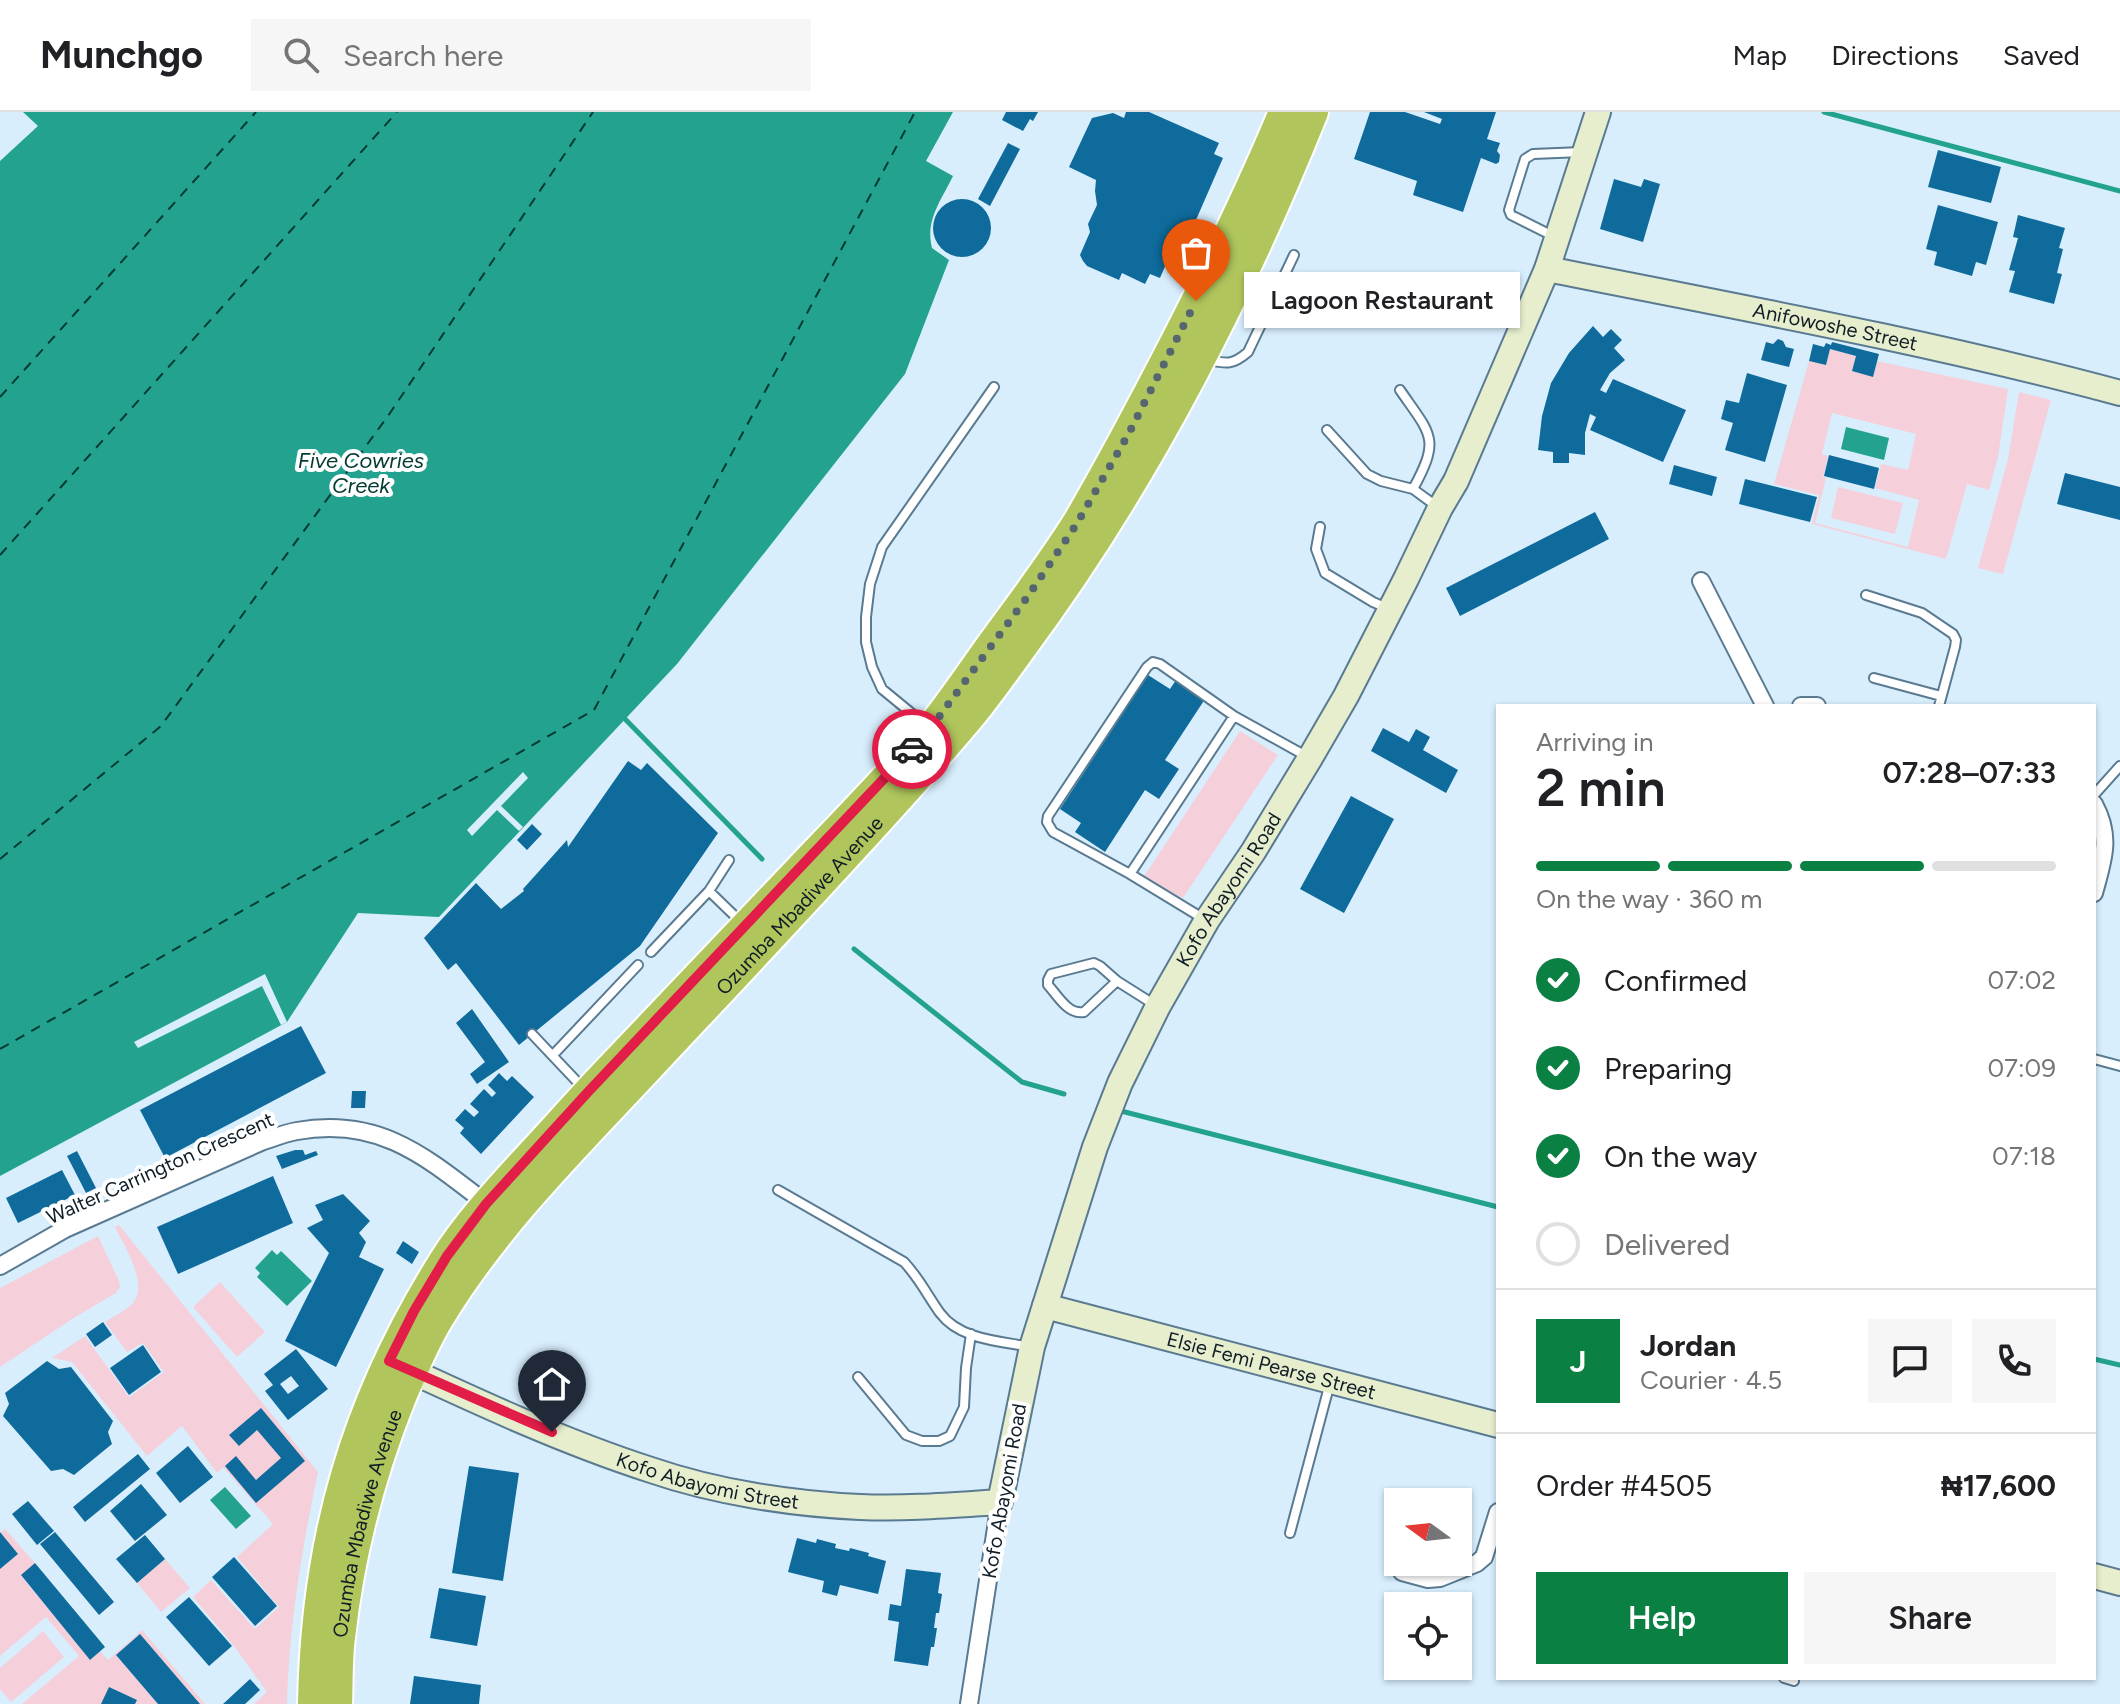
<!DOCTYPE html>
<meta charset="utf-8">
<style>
body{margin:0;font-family:Figtree,sans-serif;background:#f6f6f6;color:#202124;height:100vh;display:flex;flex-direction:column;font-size:30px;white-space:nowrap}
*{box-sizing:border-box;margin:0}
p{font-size:26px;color:#757577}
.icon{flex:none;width:44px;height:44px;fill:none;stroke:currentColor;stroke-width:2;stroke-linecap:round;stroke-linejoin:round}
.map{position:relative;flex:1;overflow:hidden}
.side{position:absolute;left:1496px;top:592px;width:600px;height:976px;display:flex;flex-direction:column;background:#fff;border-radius:0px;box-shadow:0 2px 6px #0004}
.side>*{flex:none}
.needle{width:52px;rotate:285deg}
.fabs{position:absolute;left:1384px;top:1376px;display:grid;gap:16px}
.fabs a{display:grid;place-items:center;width:88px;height:88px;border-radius:0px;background:#fff;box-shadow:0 2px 6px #0004;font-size:40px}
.pin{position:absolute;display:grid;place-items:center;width:68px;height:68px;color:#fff;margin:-82px -34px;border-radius:50% 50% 50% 0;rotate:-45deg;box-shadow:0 0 8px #0007}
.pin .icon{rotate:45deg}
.courier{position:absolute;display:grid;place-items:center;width:80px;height:80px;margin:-40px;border:6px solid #e11d48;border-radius:50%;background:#fff;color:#222;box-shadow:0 2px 10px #0007}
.bubble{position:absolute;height:56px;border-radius:0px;background:#fff;box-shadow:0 2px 6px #0004;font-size:26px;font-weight:600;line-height:56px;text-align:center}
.overview em{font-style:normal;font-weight:600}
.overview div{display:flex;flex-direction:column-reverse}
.overview{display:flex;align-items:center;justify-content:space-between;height:136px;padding:0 40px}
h1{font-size:52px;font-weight:600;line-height:60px}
.bar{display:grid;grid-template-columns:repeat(4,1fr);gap:12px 8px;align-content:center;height:96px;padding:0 40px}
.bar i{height:10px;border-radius:6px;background:#e0e0e0}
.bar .active{background:#0b8043}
.bar p{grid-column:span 4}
.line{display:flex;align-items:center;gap:20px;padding:0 40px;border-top:2px solid #e0e0e0}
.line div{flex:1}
.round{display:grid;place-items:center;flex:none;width:84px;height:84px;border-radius:0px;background:#f6f6f6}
ol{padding:0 40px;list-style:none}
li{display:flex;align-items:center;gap:24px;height:88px}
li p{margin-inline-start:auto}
li .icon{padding:8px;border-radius:50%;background:#0b8043;color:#fff;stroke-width:4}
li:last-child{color:#757577}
li i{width:44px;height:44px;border:4px solid #e0e0e0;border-radius:50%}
.action{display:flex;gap:16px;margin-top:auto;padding:16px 40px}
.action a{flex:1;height:92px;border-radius:0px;background:#0b8043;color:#fff;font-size:32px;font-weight:600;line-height:92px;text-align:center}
.action a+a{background:#f6f6f6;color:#202124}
header{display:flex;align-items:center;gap:48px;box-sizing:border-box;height:112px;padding:0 40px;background:#fff;border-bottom:2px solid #e0e0e0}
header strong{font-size:38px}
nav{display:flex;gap:44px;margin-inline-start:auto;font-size:28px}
.search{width:560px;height:72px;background:#f6f6f6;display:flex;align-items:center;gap:20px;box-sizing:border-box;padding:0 28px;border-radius:0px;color:#757577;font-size:30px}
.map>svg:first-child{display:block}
</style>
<header>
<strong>Munchgo</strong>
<div class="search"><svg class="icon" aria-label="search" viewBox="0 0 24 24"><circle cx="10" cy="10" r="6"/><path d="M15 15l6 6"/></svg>Search here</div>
<nav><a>Map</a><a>Directions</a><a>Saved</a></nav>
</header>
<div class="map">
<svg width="2120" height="1592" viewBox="0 0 2120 1592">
<rect width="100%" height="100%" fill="#d8eefd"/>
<path fill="#f5d0db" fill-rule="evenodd" d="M1830 237 1856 244 1852 259 1873 264 1877 249 2008 277 1998 345 1989 378 1967 372 1946 447 1812 412 1819 383 1774 372 1809 249 1826 253ZM1832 301 1916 322 1908 358 1881 352 1875 376 1919 388 1908 435 1815 411 1826 366 1823 365 1828 344 1822 342Z
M2019 280 2051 288 2003 462 1978 456 2008 347Z
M1838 375 1903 391 1895 422 1831 406Z
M1240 619 1278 643 1183 786 1143 766Z
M119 1113 318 1360C302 1437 289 1513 287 1592H254L267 1580 234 1534 193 1485 211 1468 255 1517 279 1495 237 1445 273 1412 223 1355 217 1361 182 1314 147 1344 72 1250 52 1246 85 1224 129 1285 164 1260 143 1231 127 1240 105 1210C114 1204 125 1199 132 1192 150 1173 124 1134 115 1115Z
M98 1124 119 1169 120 1175 116 1181 72 1207 0 1255V1176Z
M220 1170 265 1220 237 1245 193 1195Z
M5 1417 35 1451 21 1464 90 1547 100 1539 108 1548 142 1518 205 1592H200L140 1522 116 1543 158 1592H135L137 1589 101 1592H22L79 1544 46 1505 0 1544V1457L18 1442 0 1421Z
M165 1447 190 1476 161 1500 137 1471Z
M43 1519 64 1545 11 1590 0 1577V1556Z"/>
<path fill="#23a38f" d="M23 0H953L926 49 953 64C941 89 925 108 932 136L949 148 905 262 677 552 439 805 358 801 287 910 0 1064V49L38 14Z
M1846 315 1889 326 1884 348 1841 337Z
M272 1138 277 1143 281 1139 312 1169 287 1194 257 1165 260 1161 255 1156Z
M225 1375 251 1404 236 1417 210 1388Z"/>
<path fill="#d8eefd" d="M523 660 528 666 501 694 523 715 519 719 497 698 472 724 467 718Z
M265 862 287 910 281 913 262 874 138 936 134 930Z"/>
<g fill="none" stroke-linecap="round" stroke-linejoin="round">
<path stroke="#23a38f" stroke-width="5" d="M1824 0 2120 79
M625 607 762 747
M854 837 1022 970 1064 982
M1121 999 1498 1095
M2094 1247 2120 1253"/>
<path stroke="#033b33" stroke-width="2" stroke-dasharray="10 8" stroke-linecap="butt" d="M0 285 256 0
M0 443 397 0
M0 747 161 614 388 304 593 0
M0 937 594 598 915 0"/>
</g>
<path fill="#0e6b9c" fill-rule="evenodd" d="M1006 0H1038L1033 9 1030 7 1023 19 1002 8Z
M1126 0H1149L1219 31 1214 42 1223 46 1182 140 1173 136 1160 166 1150 162 1145 172 1122 161 1119 168 1087 154 1083 149 1080 143 1090 120 1088 112 1097 93 1095 79 1096 68 1069 55 1092 6 1113 1 1124 6Z
M1370 0H1405L1440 12 1442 7 1424 0H1496L1487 27 1500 31 1497 39 1500 43 1499 50 1496 52 1481 46 1463 100 1413 83 1417 69 1354 47Z
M1008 31 1020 37 990 94 978 87Z
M1938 38 2001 55 1991 91 1928 75Z
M1614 67 1641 75 1644 67 1660 72 1643 130 1600 117Z
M933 116a29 29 0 1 1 58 0a29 29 0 1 1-58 0Z
M1938 93 1998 110 1986 153 1976 150 1972 164 1934 153 1937 140 1926 137Z
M2018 103 2065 116 2059 136 2063 137 2057 161 2062 162 2054 192 2009 180 2015 159 2009 158 2018 126 2013 125Z
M1593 214 1603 225 1611 217 1622 228 1614 236 1625 248 1610 261 1600 278 1606 281 1613 267 1686 298 1663 350 1590 318 1596 305 1590 302 1585 321V343L1569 341V351H1553V340L1538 338 1542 304 1551 271 1569 241Z
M1778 227 1783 229 1786 235 1794 237 1789 255 1761 248 1766 230 1773 232Z
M1832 230 1879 242 1873 265 1852 259 1856 244 1830 237 1826 253 1809 249 1813 232 1824 235 1826 231 1831 233Z
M1747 261 1787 273 1765 350 1725 338 1733 311 1721 307 1726 288 1739 291Z
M1829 343 1879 356 1874 377 1824 364Z
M1674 353 1717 365 1712 384 1669 372Z
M2065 361 2120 375V408L2057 392Z
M1745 367 1817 385 1810 410 1739 392Z
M1595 400 1609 427 1460 504 1446 476Z
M1148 563 1170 577 1176 568 1205 587 1165 648 1179 657 1159 687 1145 678 1105 740 1075 720 1081 711 1060 697Z
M1383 616 1409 630 1416 617 1430 625 1423 638 1458 658 1446 681 1371 639Z
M628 649 641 658 647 651 718 721 640 834 519 933 456 851 448 858 424 826 476 771 501 797 524 779 523 777 567 728 568 735Z
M1351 684 1394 707 1344 801 1300 777Z
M532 712 542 722 527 738 517 728Z
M472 897 509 950 477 972 470 962 485 950 456 911Z
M301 914 326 961 165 1046 140 998Z
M499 961 507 969 512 964 534 985 481 1042 460 1021 464 1016 455 1008 465 997 474 1005 479 1000 470 992 484 977 492 985 496 981 488 973Z
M352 979H366L365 996H351Z
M295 1038H303L305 1043 316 1039 318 1043 282 1057 276 1044Z
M77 1039 96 1076 86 1081 67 1044Z
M62 1058 75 1083 18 1111 6 1086Z
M273 1064 293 1111 178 1162 157 1115Z
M343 1082 370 1109 359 1121 366 1130 359 1145 384 1157 336 1255 285 1229 329 1141 307 1116 323 1108 315 1093Z
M403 1129 419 1140 412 1152 396 1141Z
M103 1210 112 1223 95 1235 86 1222Z
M143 1233 161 1260 129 1283 110 1256Z
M296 1237 328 1277 288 1308 265 1279 273 1273 264 1262ZM291 1264 299 1274 288 1282 280 1272Z
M47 1249 59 1257 71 1255 113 1309 108 1320 112 1332 74 1363 63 1357 51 1359 3 1304 9 1292 5 1281Z
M261 1296 305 1349 256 1391 225 1354 236 1344 256 1368 281 1346 257 1318 239 1334 229 1323Z
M188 1334 213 1365 180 1391 156 1361Z
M138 1342 150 1357 85 1410 73 1395Z
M469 1354 519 1361 503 1469 452 1461Z
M141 1372 167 1403 135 1429 110 1399Z
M28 1389 54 1419 37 1433 12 1402Z
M0 1420 18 1442 0 1457Z
M55 1420 114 1490 99 1503 40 1432Z
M145 1423 165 1447 137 1471 116 1447Z
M797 1426 816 1431 817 1427 836 1432 835 1436 849 1439 850 1436 869 1441 868 1444 886 1449 878 1482 840 1473 837 1484 822 1480 824 1469 788 1460Z
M234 1445 277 1494 255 1514 212 1465Z
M35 1451 105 1535 90 1548 21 1463Z
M906 1457 941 1461 938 1481 942 1482 939 1501H936L934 1516H937L934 1535H931L928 1554 894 1549 899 1510 888 1508 890 1492 901 1494Z
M439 1476 486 1484 477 1534 430 1526Z
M189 1485 232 1534 209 1554 166 1505Z
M140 1522 200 1592H158L116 1543Z
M414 1564 481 1573 479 1592H410Z
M250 1567 260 1578 245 1592H223Z
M109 1575 137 1588 135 1592H101Z"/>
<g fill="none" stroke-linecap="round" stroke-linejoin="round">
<defs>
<path id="lane" d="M1555 125 1511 103 1509 98 1525 47 1533 42 1582 40
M1208 248C1227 252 1233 253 1248 240L1294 143
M1400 278C1431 323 1441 326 1413 377
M1327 318 1367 362 1381 369 1413 377 1439 396
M1320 415 1316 437 1325 461 1373 490 1389 497
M1866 483 1922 501 1953 522 1956 528 1955 535 1939 594
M1874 566 1941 584
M927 614 882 577 872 555 866 530V505L870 472 882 435 994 275
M2094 683 2120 654
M1130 762 1234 604
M709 779 743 812
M1204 807 1130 762 1053 720 1047 710 1048 704 1147 555 1153 550 1160 552 1234 604 1306 644
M651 840 709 779 729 748
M1117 869 1084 900C1068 903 1058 884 1048 873V868L1051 862 1094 851 1100 854 1117 869 1155 893
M532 922 584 977
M553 943 638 853
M2094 947 2120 954
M778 1078 904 1150C920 1167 927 1183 940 1201 960 1228 1000 1229 1031 1235
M858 1265 906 1323 922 1329H939L950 1324 964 1295 966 1256 971 1222
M1290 1421 1330 1271
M1784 1566 1794 1569"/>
<path id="street" d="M1701 469 1765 594
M1801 594H1817
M2094 692C2112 725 2103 748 2094 781
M0 1154 65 1117 261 1030C273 1026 285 1021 297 1019 382 1004 428 1047 491 1095
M1402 1460 1428 1467 1440 1466 1477 1451 1484 1445 1498 1400
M969 1592 1000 1390"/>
<g id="secondary">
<path id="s1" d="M1547 157C1738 195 1931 230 2120 281"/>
<path id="s2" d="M1045 1194 1498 1313"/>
<path id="s3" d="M398 1253C480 1291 564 1330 651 1358 715 1380 792 1392 860 1395 907 1397 953 1393 1000 1390L1032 1235 1095 1035 1120 971 1158 894 1207 808 1253 740 1310 646 1346 584 1406 467 1440 396 1456 369 1547 157 1598 0"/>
<path d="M2094 1464 2120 1471"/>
</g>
<g id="highway">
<path d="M313 1592C316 1427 356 1289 444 1149 468 1111 499 1078 529 1045 557 1015 584 984 613 954 677 887 741 820 804 753 846 709 888 666 928 620 950 593 970 563 990 535 1020 494 1051 453 1078 410 1112 352 1143 293 1174 233 1213 157 1251 79 1284 0"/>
<path id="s4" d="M337 1592C338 1570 337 1547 340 1525 349 1443 370 1362 401 1285 412 1259 423 1232 438 1207 494 1114 572 1037 646 958 718 881 790 805 861 727 900 684 939 642 975 598 991 578 1006 557 1021 536 1142 373 1237 189 1313 0"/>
</g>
</defs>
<use href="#lane" stroke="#597a91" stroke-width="12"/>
<use href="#street" stroke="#597a91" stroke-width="20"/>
<use href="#secondary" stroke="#597a91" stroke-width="28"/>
<use href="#highway" stroke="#fff" stroke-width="34"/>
<use href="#lane" stroke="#fff" stroke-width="8"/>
<use href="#street" stroke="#fff" stroke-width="16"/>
<use href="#secondary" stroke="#e7eece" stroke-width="24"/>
<use href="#highway" stroke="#b0c65c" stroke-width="30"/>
</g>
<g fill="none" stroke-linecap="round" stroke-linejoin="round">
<path stroke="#566671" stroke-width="8" stroke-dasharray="0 14.4" d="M912 637 930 617 1028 484 1076 413 1128 323 1196 189"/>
<path stroke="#e11d48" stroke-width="10" d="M552 1320 389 1249 414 1199 447 1144 486 1092 588 980 912 637"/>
</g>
<g text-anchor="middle" stroke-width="8" stroke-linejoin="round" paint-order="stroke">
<g font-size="20" fill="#101d26" stroke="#fff">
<text dy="7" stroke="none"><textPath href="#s1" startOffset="294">Anifowoshe Street</textPath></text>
<text dy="7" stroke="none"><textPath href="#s3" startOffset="1286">Kofo Abayomi Road</textPath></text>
<text dy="7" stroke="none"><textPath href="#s4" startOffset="952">Ozumba Mbadiwe Avenue</textPath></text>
<text transform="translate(160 1056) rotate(-24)" y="7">Walter Carrington Crescent</text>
<text dy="7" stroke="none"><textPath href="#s2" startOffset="234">Elsie Femi Pearse Street</textPath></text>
<text dy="7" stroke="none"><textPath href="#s3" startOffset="332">Kofo Abayomi Street</textPath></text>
<text transform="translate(1004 1379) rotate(-80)" y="7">Kofo Abayomi Road</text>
<text dy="7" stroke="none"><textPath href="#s4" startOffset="184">Ozumba Mbadiwe Avenue</textPath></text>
</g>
<g font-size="22" font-style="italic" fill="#033b33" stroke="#fff">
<text x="361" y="356">Five Cowries<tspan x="361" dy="25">Creek</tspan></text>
</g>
</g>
</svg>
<div class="fabs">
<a><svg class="needle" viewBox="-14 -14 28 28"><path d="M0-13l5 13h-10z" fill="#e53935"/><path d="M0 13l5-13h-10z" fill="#757577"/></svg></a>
<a><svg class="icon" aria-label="locate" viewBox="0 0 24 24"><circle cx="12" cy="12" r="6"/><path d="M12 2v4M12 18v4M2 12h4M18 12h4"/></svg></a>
</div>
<div class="pin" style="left:1196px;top:189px;background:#ea580c"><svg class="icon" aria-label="bag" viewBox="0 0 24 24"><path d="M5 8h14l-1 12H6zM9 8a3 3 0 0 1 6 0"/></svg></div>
<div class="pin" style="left:552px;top:1320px;background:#1f2937"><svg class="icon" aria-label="home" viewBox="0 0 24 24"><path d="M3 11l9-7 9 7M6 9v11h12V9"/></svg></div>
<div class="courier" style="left:912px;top:637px"><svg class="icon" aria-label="car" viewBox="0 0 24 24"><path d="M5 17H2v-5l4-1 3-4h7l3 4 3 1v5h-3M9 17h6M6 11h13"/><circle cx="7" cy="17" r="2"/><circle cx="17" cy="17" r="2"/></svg></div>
<div class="bubble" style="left:1244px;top:160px;width:276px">Lagoon Restaurant</div>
<section class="side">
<div class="overview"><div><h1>2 min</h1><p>Arriving in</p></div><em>07:28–07:33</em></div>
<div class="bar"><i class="active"></i><i class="active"></i><i class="active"></i><i></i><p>On the way · 360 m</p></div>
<ol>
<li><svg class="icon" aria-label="check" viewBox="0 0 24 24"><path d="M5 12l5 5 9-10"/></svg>Confirmed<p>07:02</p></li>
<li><svg class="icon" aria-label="check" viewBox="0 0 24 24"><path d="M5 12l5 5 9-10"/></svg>Preparing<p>07:09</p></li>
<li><svg class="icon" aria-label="check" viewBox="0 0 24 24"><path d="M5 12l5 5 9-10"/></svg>On the way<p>07:18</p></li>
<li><i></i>Delivered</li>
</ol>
<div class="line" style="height:144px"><b class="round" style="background:#0b8043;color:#fff">J</b><div><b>Jordan</b><p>Courier · 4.5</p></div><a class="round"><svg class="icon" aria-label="chat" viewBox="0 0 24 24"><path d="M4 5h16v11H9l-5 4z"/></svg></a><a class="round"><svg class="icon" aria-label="phone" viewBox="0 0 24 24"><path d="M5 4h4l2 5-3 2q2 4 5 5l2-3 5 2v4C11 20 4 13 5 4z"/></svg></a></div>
<div class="line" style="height:104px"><div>Order #4505</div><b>₦17,600</b></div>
<div class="action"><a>Help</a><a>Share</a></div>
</section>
</div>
